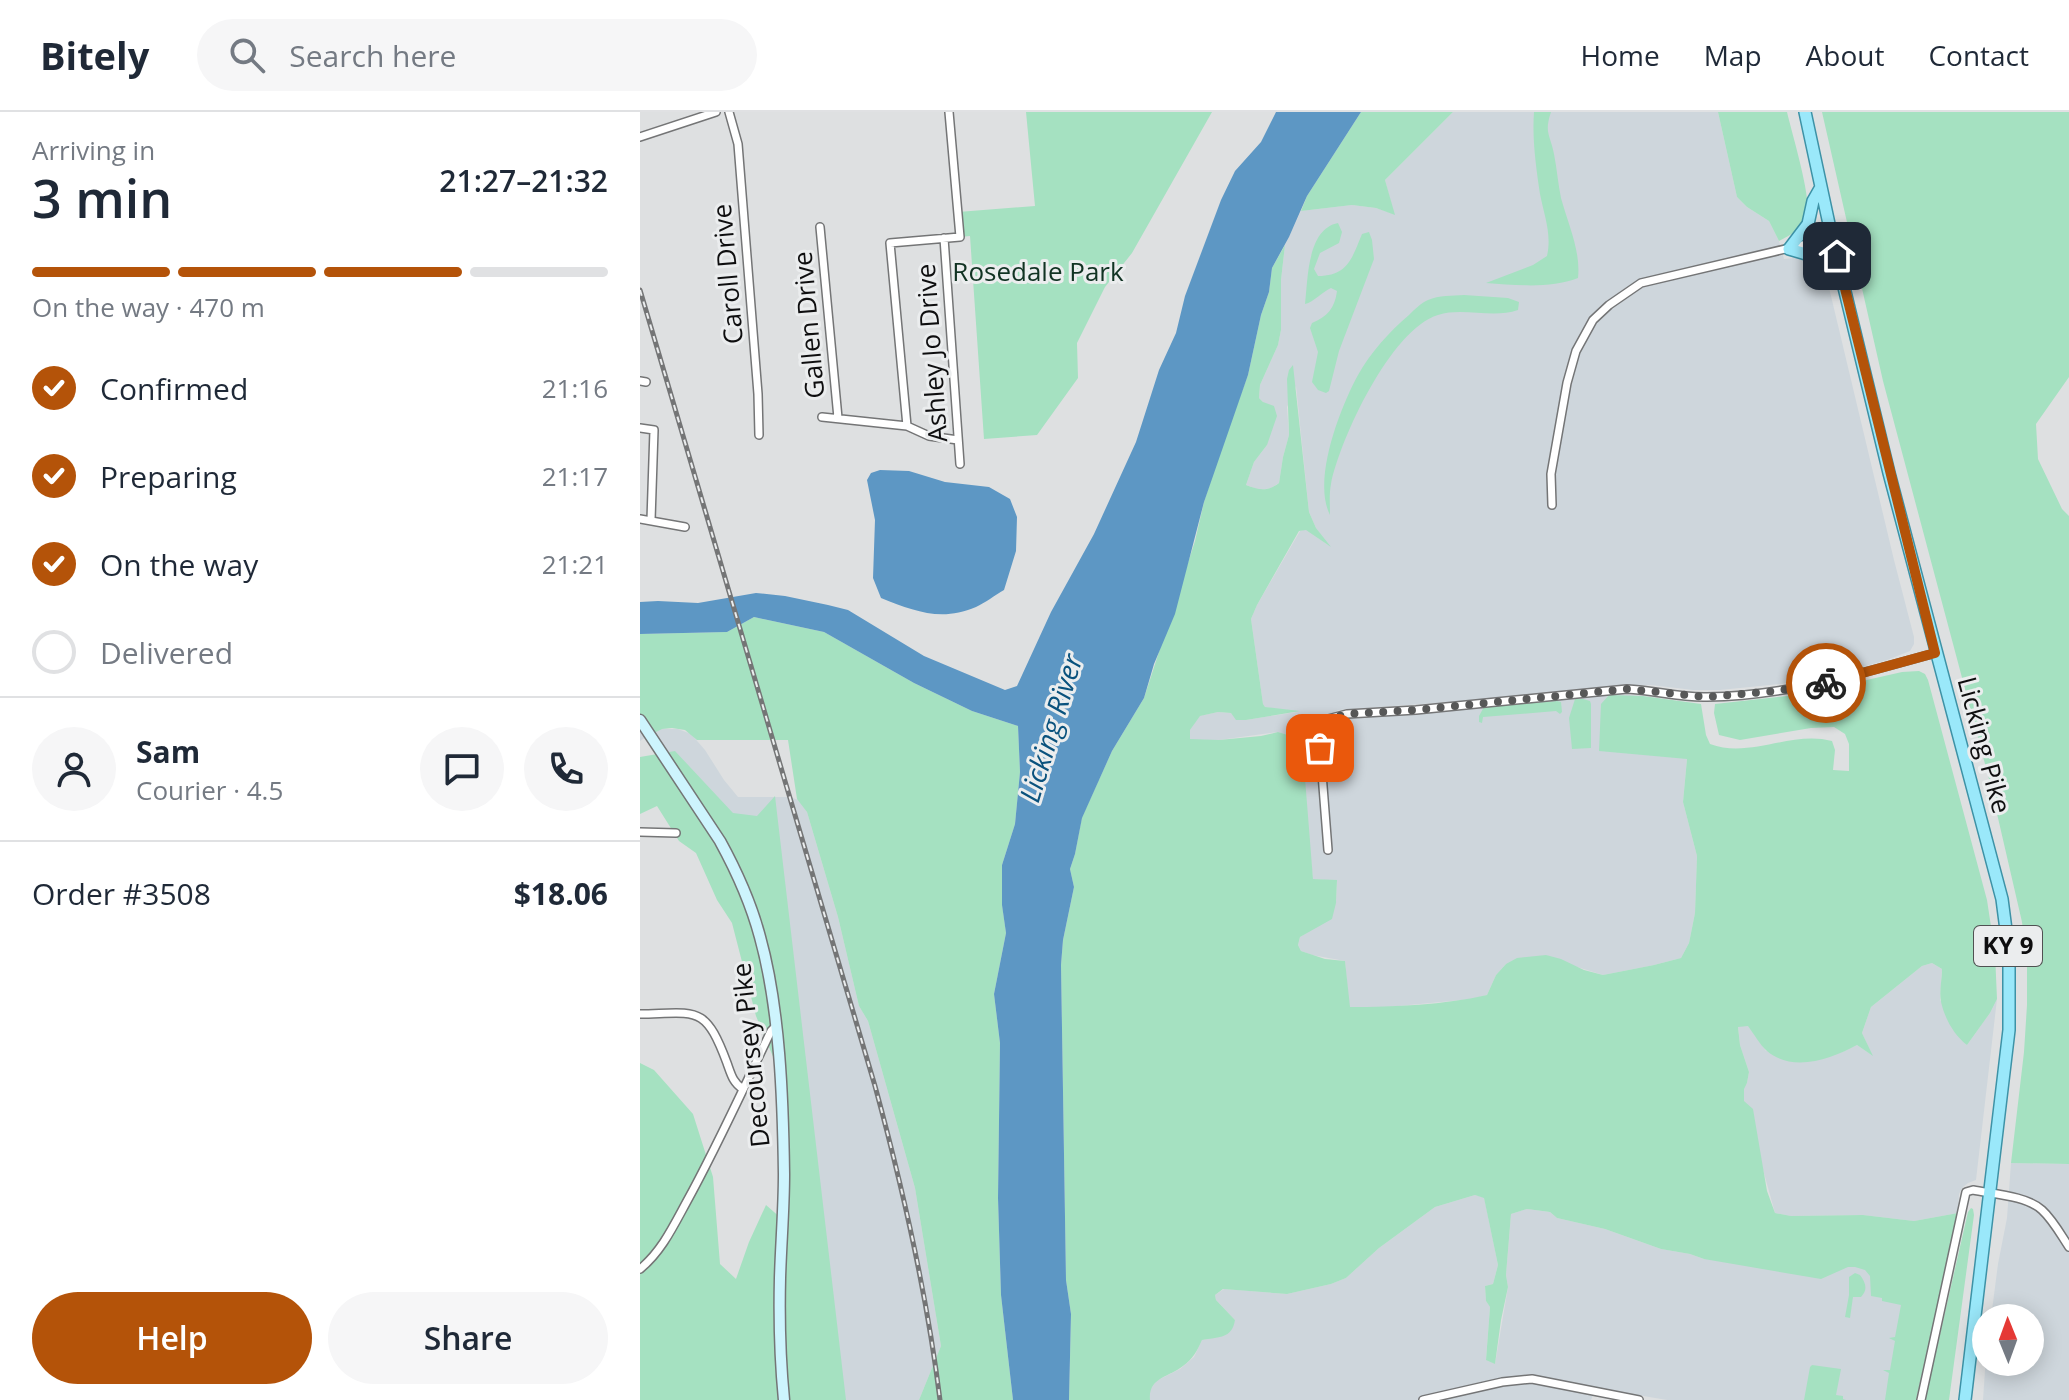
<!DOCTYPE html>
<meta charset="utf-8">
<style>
body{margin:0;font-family:"Open Sans",sans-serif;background:#f6f6f7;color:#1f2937;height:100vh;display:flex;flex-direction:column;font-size:30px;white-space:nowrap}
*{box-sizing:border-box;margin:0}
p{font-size:26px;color:#747a83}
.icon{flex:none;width:44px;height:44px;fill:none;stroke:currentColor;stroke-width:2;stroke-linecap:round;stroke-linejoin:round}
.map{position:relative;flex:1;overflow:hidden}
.drawer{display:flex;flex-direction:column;background:#fff;width:640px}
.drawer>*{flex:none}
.needle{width:52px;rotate:359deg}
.tools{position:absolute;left:1332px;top:1192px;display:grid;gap:16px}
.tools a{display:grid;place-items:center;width:72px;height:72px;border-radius:50%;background:#fff;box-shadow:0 4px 20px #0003;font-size:40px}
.pin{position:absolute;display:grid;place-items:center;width:68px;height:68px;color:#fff;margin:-34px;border-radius:16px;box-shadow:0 4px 12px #0006}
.courier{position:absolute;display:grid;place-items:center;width:80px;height:80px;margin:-40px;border:6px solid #b45309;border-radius:50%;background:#fff;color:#222;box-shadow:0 2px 10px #0007}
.summary em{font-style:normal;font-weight:600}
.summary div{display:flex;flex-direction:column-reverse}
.summary{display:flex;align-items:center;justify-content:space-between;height:136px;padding:0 32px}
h1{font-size:52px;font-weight:600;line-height:60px}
.bar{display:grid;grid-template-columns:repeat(4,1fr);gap:12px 8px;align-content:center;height:96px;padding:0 32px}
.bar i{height:10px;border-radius:6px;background:#e0e1e3}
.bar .active{background:#b45309}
.bar p{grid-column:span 4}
.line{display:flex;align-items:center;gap:20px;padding:0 32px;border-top:2px solid #e0e1e3}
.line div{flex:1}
.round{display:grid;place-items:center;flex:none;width:84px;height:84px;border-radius:42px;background:#f6f6f7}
ol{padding:0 32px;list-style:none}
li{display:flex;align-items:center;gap:24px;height:88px}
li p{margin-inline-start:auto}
li .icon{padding:8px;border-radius:50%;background:#b45309;color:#fff;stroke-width:4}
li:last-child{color:#747a83}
li i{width:44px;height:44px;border:4px solid #e0e1e3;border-radius:50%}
.cta{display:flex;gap:16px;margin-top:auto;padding:16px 32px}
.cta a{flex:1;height:92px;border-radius:48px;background:#b45309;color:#fff;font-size:32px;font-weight:600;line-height:92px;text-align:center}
.cta a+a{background:#f6f6f7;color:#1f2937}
header{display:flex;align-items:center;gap:48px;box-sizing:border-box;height:112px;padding:0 40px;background:#fff;border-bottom:2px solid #e0e1e3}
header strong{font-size:38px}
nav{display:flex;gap:44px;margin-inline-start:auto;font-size:28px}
.search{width:560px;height:72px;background:#f6f6f7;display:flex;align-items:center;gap:20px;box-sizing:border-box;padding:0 28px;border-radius:44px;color:#747a83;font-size:30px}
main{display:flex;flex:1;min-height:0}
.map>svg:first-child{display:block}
</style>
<header>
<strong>Bitely</strong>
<div class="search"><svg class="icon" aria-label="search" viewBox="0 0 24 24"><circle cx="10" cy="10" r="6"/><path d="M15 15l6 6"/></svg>Search here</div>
<nav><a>Home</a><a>Map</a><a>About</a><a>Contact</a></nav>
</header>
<main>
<section class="drawer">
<div class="summary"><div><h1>3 min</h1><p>Arriving in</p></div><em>21:27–21:32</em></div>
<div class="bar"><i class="active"></i><i class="active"></i><i class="active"></i><i></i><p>On the way · 470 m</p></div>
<ol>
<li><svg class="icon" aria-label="check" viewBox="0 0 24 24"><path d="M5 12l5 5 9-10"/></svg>Confirmed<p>21:16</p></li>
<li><svg class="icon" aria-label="check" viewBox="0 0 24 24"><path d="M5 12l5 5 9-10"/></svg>Preparing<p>21:17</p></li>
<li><svg class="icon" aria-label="check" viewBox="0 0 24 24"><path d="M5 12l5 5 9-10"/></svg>On the way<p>21:21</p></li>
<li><i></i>Delivered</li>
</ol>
<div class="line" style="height:144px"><a class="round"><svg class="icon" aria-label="person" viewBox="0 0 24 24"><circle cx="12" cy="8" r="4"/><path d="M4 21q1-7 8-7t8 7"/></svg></a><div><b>Sam</b><p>Courier · 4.5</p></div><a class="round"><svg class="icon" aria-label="chat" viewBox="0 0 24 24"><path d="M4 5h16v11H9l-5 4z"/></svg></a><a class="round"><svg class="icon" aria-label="phone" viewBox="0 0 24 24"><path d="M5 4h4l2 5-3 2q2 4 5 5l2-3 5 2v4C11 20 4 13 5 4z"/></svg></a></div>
<div class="line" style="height:104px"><div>Order #3508</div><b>$18.06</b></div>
<div class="cta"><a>Help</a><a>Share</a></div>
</section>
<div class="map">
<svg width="1429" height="1288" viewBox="0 0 1429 1288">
<rect width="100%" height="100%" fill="#dee0e1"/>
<path fill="#ced6dc" d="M813 0H1078L1097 85 1107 95 1129 109 1139 129 1144 147 1154 146 1166 148 1178 155 1186 163 1254 448 1274 525V532L1270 539 1247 548 1193 563 1141 572 1080 578H1053L1011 573 986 574 866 586 698 598 687 605 700 609 707 605 797 600 977 582 1003 584 1047 646 1043 690 1057 744 1055 801 1049 831 1041 846 1014 853 963 863 934 854 866 852 856 863 847 883 832 887 748 895H709L705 849 672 843 661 839 658 833 660 825 673 817 696 791 697 769 673 767 658 626 638 620 579 628H550V618L559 604 578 600 591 601 606 608 656 600 625 595 623 592 611 507 617 493 660 419 666 417 688 433 676 416 669 400 656 274 647 295 649 323 643 345 639 371 631 376 620 378 606 373 614 350 627 333 623 290 619 286 620 273 638 233 641 218V168L645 133 661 99 712 93 736 96 754 102 745 68Z
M0 608 22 617H38L51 622 65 638 84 668 98 685H150L161 689 167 700 198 805 219 894 228 909 275 1076 301 1234 279 1288H144L143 1108 134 903 9 623 0 629Z
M1292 851 1302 857 1300 888 1327 933 1350 901 1357 887 1336 1068 1328 1071 1322 1076 1319 1082 1318 1101 1274 1109 1223 1103 1151 1104 1135 1101 1104 989V976L1107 971 1109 960 1100 933 1098 914 1108 913 1126 939 1203 940 1217 933 1232 943 1222 921 1231 895 1282 854Z
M1371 1051 1429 1052V1288H1343L1346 1244V1250H1390V1206H1351L1358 1152 1367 1106Z
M835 1083 844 1085 858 1153 853 1172 845 1174 846 1189 850 1195 846 1247 855 1252 868 1175 866 1163 871 1102 887 1097 910 1100 917 1106 965 1117 1021 1137 1050 1142 1064 1147 1225 1126 1295 1206 1276 1288H1027L956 1276 951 1288H510L509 1280 516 1269 540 1257 554 1245 562 1228 572 1226 595 1208 576 1188 575 1183 584 1177 647 1182 691 1172 706 1166 739 1136 795 1095Z"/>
<path fill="#a5e1c1" d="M386 0H572L492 141 465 175 437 231 438 266 397 323 344 327 330 124 320 125 318 100 395 94Z
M721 0H813L745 68 755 103 736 96 712 93 661 99 667 84Z
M894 0H911C904 21 910 22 914 42 917 57 918 72 921 86 928 112 941 139 938 166 910 177 876 173 846 171L893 153 907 144C912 122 904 103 900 82 896 55 892 27 894 0Z
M1078 0H1147C1152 22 1172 86 1167 105 1163 117 1150 123 1139 129L1129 109 1107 95 1097 85Z
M1182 0H1429V265L1396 312 1398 347 1422 397 1429 404V1052L1371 1051 1384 940 1387 893V848L1382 810 1349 667 1243 269Z
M698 111 702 120 699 131 680 141 674 157 678 164C708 164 712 146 722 122L729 120 732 128 734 147 699 239 689 279 686 281 678 278 672 270 678 240 670 216 672 211C687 205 695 196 697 179L691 176C682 180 674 190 665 192 668 167 667 117 698 111Z
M645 133 641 168V218L638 233 620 273 619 286 623 290 634 294 637 304 627 333 614 350 606 373C619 378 627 380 639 371L643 345 649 323 647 267 649 258 653 253 669 400 676 416 691 435 666 418 659 419 617 493 611 507 623 592 625 595 660 599 606 608H596L591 601 578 600 560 604 550 618V627L579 628 621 624 638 620 658 626 663 641 673 767 697 768 696 791 692 807 660 825 658 833 661 839 685 847 705 849 710 895C755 895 803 893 847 883L856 863 866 852 877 846 906 843 921 847 944 858 963 863 1014 853 1041 846 1049 831 1055 801 1057 744 1043 690 1047 647 959 639 961 592 969 583 1003 584 1061 592 1066 623 1070 632C1110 647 1152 618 1192 629L1195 638 1193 658 1209 659V632L1205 622 1194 615 1171 616 1100 628 1079 623 1074 601 1075 592 1165 582 1262 560 1279 559 1285 562 1288 568 1347 788 1355 841 1357 887 1350 901 1327 933C1314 923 1305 907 1301 890 1299 880 1302 867 1302 857L1292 851 1282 854 1231 895 1222 921 1233 944 1217 933C1191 947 1153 961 1127 939 1120 933 1114 922 1108 914L1098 915 1100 933 1109 960 1107 971 1104 977V989L1113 997 1127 1079 1135 1101 1151 1104 1223 1103 1274 1109 1318 1101 1276 1288H1245L1249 1261 1243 1258H1250L1255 1229 1249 1226 1255 1225 1261 1193 1242 1189V1186L1231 1184 1230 1164 1225 1158 1215 1155H1208L1181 1167 1064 1147 1050 1142 1021 1137 965 1117 917 1106 910 1100 887 1097 871 1102 866 1163 868 1175 861 1208 855 1252 846 1248 850 1195 846 1189 845 1174 853 1172 858 1153 844 1086 835 1083 795 1095 739 1136 706 1166 691 1172 647 1182 583 1177 575 1183 576 1188 595 1208C592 1227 578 1225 562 1228 557 1239 553 1247 543 1254 530 1265 508 1265 510 1288H429L431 1202 426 1168 421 853 423 828 434 775 430 757 435 742 442 705 472 639 504 586 555 429 564 390 581 336 608 263 621 203 629 180 632 156Z
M824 183 868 186 879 190 878 198C853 207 823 195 798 203 751 217 700 327 691 372 689 382 690 393 690 403 672 368 700 296 718 263 731 240 749 220 769 203 775 197 781 191 788 188 799 183 812 184 824 183Z
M114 505 184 520 274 571 332 599 378 614 380 660 375 712 362 753V792L366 821 354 882 360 931 358 1086 361 1183 373 1288H279L301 1234 275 1076 228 909 219 894 198 805 167 700 157 687 148 628H57L45 618 32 616 22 617 10 623 0 608V522L87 520Z
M935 587H943L950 589 951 592V636L932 637 929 606Z
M917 589 921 590 922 600 920 602 916 599 843 605 842 611 839 610V604L844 595Z
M35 639 93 701 117 704 135 684 206 1288H0V951L14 958 53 1002 73 1065 80 1152 96 1167 109 1130 126 1093 142 1107 139 959 116 904 92 811 77 788 56 741 39 729 17 694 0 702V645Z
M1331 1096 1333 1097 1334 1103 1309 1288H1285L1328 1100Z
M1215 1161 1220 1163C1226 1171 1228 1178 1221 1185H1213L1210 1206 1205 1205 1209 1183V1165Z
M1172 1253 1201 1257 1196 1283 1203 1284V1287L1206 1288H1164L1170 1255Z"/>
<path fill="#5d97c4" d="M636 0H721L667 84 649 125 632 156 629 180 621 203 608 263 564 390 535 502 514 552 504 586 472 639 442 706 435 742 430 757 434 775 423 828 421 853 426 1168 431 1202 429 1288H373L361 1183 358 1086 360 931 354 882 366 821 362 793V753L375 712 380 660 378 614 332 599 274 571 184 520 114 505 87 520 0 522V490L18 489 58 491 116 481 145 484 188 493 208 498 284 544 365 578 377 574 411 500 454 422 496 330 519 258 536 221 545 184 581 88 595 59 621 30Z
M240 358 269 359 305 370 349 375 370 387 377 405 376 439 364 478C355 483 345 491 336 495 301 510 274 499 241 486L233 466 235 408 227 368 231 361Z"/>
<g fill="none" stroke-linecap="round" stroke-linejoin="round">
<defs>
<path id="minor" d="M89 0 98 32 118 282 119 323
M0 25 76 0
M180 115 198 306
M304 126 320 352
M0 269 6 270
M182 305 267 314 289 324 318 328
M267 314 250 131 320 125 309 0
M0 316 14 318 11 408
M912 393 911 362 927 271 936 239 953 208 969 193 1001 171 1192 126
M0 407 45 415
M0 720 36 721
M688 738 680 636 685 611 688 607 707 602 776 598 987 577C1014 578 1040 586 1067 585 1145 584 1220 562 1295 541
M0 902C57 901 65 892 87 951 91 962 93 971 103 977
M0 1157C21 1140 33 1115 46 1091 77 1035 103 977 131 919L135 915
M783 1288 862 1270 892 1267 999 1288
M1281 1288 1326 1080 1333 1078C1353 1082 1387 1084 1402 1098 1413 1108 1421 1123 1429 1135"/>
<path id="secondary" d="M0 608 80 729C97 760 111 791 120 825 140 897 143 987 144 1062 144 1097 141 1131 140 1166 139 1207 140 1247 144 1288"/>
<path id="primary" d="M1165 0 1192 126 1249 361 1362 787 1369 841V918L1325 1288
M1181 75 1173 89 1168 112 1149 137 1173 144 1201 162"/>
</defs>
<use href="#minor" stroke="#747576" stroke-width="10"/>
<use href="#secondary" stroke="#747576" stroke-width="13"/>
<use href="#primary" stroke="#3d92a6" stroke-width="14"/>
<use href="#minor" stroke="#fff" stroke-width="7"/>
<use href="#secondary" stroke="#cdf4fd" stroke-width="10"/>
<use href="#primary" stroke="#9ae8fa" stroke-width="11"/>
<defs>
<path id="rail" d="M0 178 235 974C263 1077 287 1182 300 1288"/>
</defs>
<use href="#rail" stroke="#747576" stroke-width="5"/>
<use href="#rail" stroke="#ebedee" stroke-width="2" stroke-dasharray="6" stroke-linecap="butt"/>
</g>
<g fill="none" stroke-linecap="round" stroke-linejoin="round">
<path stroke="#575858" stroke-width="8" stroke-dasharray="0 14.4" d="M680 636 685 611 688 607 707 602 776 598 987 577 1067 585 1135 579 1186 571"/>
<path stroke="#b45309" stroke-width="10" d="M1186 571 1295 541 1197 144"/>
</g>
<g text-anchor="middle" stroke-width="6" stroke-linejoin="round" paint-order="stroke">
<rect fill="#ebedee" stroke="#505152" stroke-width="2" x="1334" y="814" width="68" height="40" rx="6"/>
<g font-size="24" font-weight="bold" fill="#0e0e0f">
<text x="1368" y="842">KY 9</text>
</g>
<g font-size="26" fill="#113323" stroke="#ebedee">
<text x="398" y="169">Rosedale Park</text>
</g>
<g font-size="26" fill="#0e0e0f" stroke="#ebedee">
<text transform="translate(88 162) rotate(-95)" y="9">Caroll Drive</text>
<text transform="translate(169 213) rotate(-95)" y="9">Gallen Drive</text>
<text transform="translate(292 241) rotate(-94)" y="9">Ashley Jo Drive</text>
<text transform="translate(1344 633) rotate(75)" y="9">Licking Pike</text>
<text transform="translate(111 943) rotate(-96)" y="9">Decoursey Pike</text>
</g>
<g font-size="28" font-style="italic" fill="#0a527d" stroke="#ebedee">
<text transform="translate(411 616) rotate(-73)" y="10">Licking River</text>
</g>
</g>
</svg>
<div class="tools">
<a><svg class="needle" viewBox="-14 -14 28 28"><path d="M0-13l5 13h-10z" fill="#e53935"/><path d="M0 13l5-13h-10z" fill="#747a83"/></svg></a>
</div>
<div class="pin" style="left:680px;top:636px;background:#ea580c"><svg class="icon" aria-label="bag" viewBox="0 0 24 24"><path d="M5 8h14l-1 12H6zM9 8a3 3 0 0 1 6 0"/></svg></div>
<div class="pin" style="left:1197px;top:144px;background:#1f2937"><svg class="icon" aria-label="home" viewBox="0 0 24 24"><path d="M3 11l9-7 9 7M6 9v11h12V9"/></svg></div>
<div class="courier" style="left:1186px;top:571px"><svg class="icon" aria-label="bike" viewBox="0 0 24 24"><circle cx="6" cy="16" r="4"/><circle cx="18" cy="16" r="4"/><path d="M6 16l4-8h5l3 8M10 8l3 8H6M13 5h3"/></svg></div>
</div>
</main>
